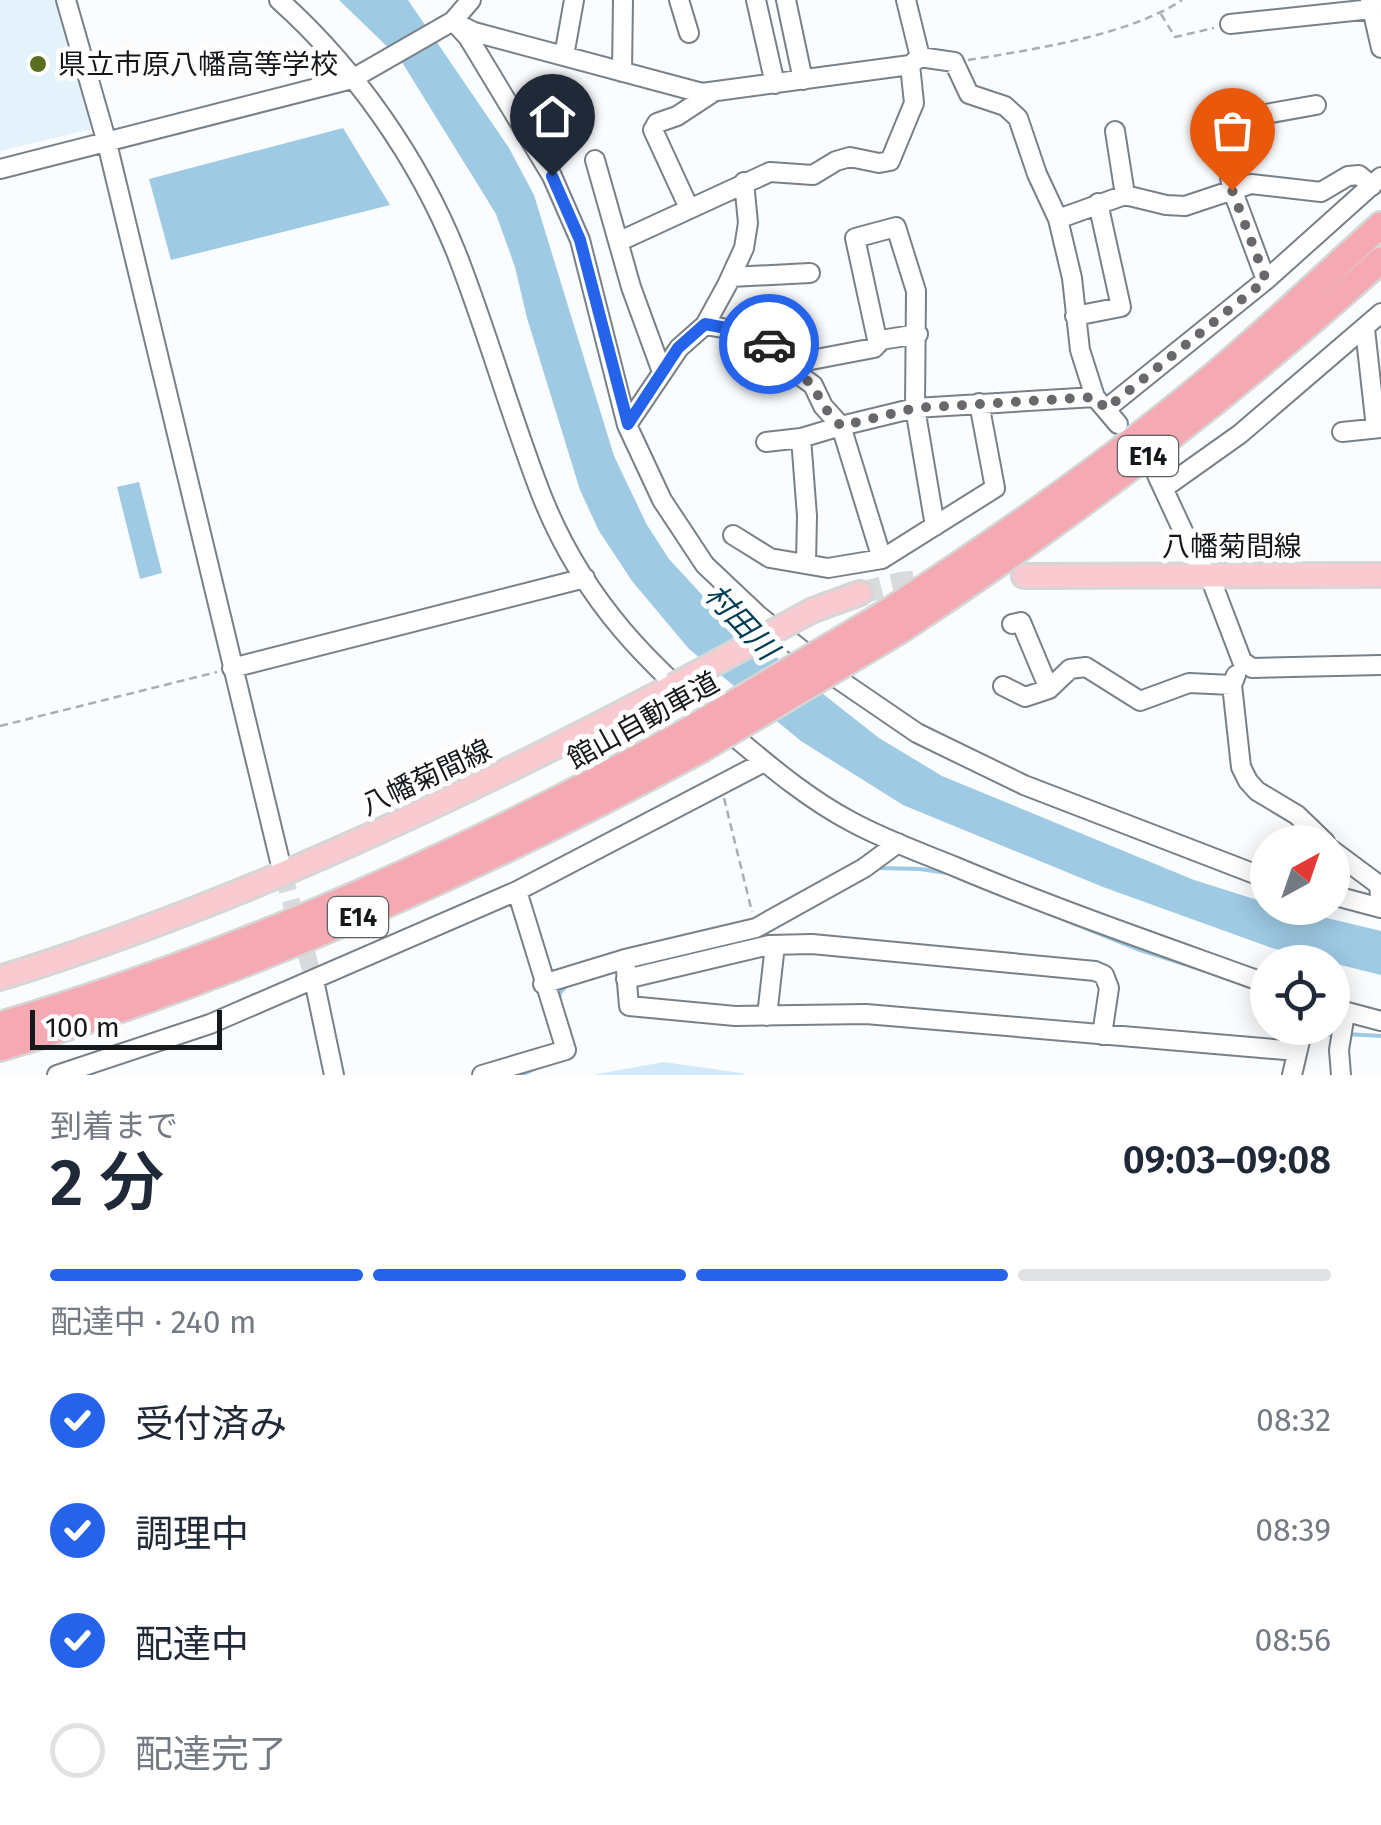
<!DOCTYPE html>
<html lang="ja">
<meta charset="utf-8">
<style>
body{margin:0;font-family:"Fira Sans","Noto Sans JP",sans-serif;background:#f6f6f7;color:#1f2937;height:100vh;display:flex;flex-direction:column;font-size:38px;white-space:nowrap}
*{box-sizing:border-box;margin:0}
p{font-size:32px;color:#747a83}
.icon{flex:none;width:55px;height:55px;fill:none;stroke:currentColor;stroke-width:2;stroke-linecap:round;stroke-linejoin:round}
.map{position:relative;height:1075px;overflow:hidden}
.panel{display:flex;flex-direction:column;background:#fff;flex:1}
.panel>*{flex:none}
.needle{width:65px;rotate:40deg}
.fabs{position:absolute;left:1250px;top:825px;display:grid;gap:20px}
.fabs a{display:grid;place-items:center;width:100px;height:100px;border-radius:50%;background:#fff;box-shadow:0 5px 25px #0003;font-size:50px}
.scale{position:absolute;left:30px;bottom:25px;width:192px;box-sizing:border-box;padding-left:10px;border:5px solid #16191c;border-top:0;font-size:28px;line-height:35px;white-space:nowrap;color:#16191c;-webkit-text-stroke:8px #fff;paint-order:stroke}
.pin{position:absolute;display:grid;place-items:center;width:85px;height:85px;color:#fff;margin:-102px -42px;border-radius:50% 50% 50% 0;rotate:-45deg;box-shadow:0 0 10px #0007}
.pin .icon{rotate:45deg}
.courier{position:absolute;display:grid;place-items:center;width:100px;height:100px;margin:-50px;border:8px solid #2563eb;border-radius:50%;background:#fff;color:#222;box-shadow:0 2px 12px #0007}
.summary em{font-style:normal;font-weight:600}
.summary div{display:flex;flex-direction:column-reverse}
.summary{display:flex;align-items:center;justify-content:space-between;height:170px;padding:0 50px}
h1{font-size:65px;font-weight:600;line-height:75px}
.bar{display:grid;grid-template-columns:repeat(4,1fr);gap:15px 10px;align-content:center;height:120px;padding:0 50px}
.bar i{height:12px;border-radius:8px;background:#e0e1e3}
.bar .selected{background:#2563eb}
.bar p{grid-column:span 4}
ol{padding:0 50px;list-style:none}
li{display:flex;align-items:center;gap:30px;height:110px}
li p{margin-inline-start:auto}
li .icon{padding:10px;border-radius:50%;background:#2563eb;color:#fff;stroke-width:4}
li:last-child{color:#747a83}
li i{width:55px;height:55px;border:5px solid #e0e1e3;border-radius:50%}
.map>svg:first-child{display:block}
</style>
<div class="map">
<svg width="1381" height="1075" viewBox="0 0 1381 1075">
<rect width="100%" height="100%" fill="#fafcfe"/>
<path fill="#e4f2fc" d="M0 0H59L91 129 0 151Z"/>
<path fill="#d2e9f9" d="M664 1062 741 1073 746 1075H592Z"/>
<path fill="#9ecae4" d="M339 0H408L509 148 534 195 614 456 647 525 669 559 716 610 879 738 942 776 1194 880 1267 903 1268 908H1285L1381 931V975L1272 948 1103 887 903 805 801 741 689 649 632 581 599 531 580 490 527 318 515 267 496 214 400 59Z
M343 128 390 205 171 260 149 179Z
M139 482 162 573 140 579 117 487Z"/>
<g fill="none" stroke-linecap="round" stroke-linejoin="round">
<path stroke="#9ecae4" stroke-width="4" d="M879 868 920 869 954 874
M1050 914 1137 949 1206 971
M559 1001 560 993 568 984
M1306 1034 1336 1035
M1346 1034 1381 1036
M521 1075 539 1067"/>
<path stroke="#d8dadc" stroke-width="18" stroke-dasharray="18 9" stroke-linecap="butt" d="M283 874 314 980"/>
<path stroke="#d8dadc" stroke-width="22" stroke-dasharray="22 11" stroke-linecap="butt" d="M860 593 901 583 940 579"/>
<defs>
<path id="minor" d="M66 0 107 143 283 874
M279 0C354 67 418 158 456 252 487 331 510 414 541 494 583 601 650 667 736 738 773 769 810 800 852 822 885 840 922 853 956 867 1058 910 1163 946 1268 984
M679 0 689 33
M756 0 775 84
M786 0 803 80
M906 0 920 57
M1370 0 1381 48
M453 21 468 37 552 176 580 240 627 425 662 500 705 565 758 615 838 679 917 733 1024 785 1268 879
M458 24 474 32 702 93 910 65 920 57 954 62 969 94 1005 106 1018 118 1037 174 1058 219 1072 278 1080 350 1095 397 1118 424
M1230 24 1372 9 1381 4
M564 56 574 0
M622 72 623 0
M1115 131 1125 195
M595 160 631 287 662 372
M0 169 352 79 453 21 471 0
M689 208 653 130 657 123 677 116 712 93
M1058 219 1125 195 1166 205 1185 206 1251 184 1321 192 1348 176 1359 175 1372 186
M620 241 770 172 813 175 836 161 850 157 879 163 890 161 914 103 910 65
M731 277 810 273
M1266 280 1232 189 1221 122 1316 105
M1075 316 1121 307 1098 203
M705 325 758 334 785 365 813 385 823 406 841 426 915 408 1095 397
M1365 329 1376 428
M878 344 855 238 896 227 916 291 915 408 935 526
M785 365 874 348 881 340 918 334
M1106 409 1266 280 1381 177
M627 425 679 348 705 325 727 285 744 248 748 223 744 182
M1342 432 1381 428
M801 438 807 516 806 563
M766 442 801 438 841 426 882 559
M1157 475 1195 557 1210 577 1242 661 1252 668 1381 665
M1164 488 1240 434 1381 313
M733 535 770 558 828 568 882 559 995 488 979 403
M1012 624 1021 622 1049 689 1070 669 1086 667 1140 701 1189 683 1232 685
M232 668 585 578
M1236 675 1232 685 1241 767 1248 781 1257 791 1297 815 1325 842
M1003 686 1025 697 1049 689
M1332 850 1379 885 1381 907
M1332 895 1381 908
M625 959 629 1006 735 1016 866 1014 1297 1051
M626 979 769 945 812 944 1095 971 1104 975 1109 988 1102 1035
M314 980 334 1075
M543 984 625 959 756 928 864 868 898 843
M1332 1008 1381 1021
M767 1016 775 945
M57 1075 210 1024 517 891 764 762
M482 1075 566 1050 517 891
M1292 1075 1303 1028
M1341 1075 1339 1050 1345 1013"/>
<path id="major" d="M1024 576 1381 575
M813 610 860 593
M0 978C234 905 457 800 673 686"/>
<path id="highway" d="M886 613C994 543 1101 469 1200 387 1263 335 1321 279 1381 225
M899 631C1069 519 1230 397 1381 260
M0 1025C238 955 467 852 684 733
M0 1048C244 975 477 871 700 750"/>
</defs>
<use href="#minor" stroke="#788188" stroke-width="22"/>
<use href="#major" stroke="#d5d6d6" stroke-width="28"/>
<use href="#highway" stroke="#d5d6d6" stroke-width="30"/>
<path stroke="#abadb0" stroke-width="2.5" stroke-dasharray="8 5" stroke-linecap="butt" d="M1161 14 1175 37 1214 28
M968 60C1031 50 1130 35 1182 0
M0 726 217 672
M724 798 752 912"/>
<use href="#minor" stroke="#fff" stroke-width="18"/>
<use href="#major" stroke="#f9cbd1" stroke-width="22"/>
<use href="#highway" stroke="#f5a9b3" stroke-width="25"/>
<defs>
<path id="major-bridge" d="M673 686 813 610"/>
<path id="highway-bridge" d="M684 733 886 613
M700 750 899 631"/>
</defs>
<use href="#major-bridge" stroke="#d5d6d6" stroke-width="28" stroke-linecap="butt"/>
<use href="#highway-bridge" stroke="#d5d6d6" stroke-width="30" stroke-linecap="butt"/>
<use href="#major-bridge" stroke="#f9cbd1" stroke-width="22"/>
<use href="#highway-bridge" stroke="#f5a9b3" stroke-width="25"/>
</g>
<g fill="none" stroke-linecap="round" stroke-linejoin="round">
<path stroke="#66686b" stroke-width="10" stroke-dasharray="0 18" d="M769 344 786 365 813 385 823 406 841 426 915 408 1095 397 1106 409 1266 280 1232 190"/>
<path stroke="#2563eb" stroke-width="12" d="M552 176 580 240 628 424 678 348 705 324 758 334 769 344"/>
</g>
<circle fill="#5a7020" stroke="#fff" stroke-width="4" cx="38" cy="64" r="10"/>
<g text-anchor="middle" stroke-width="10" stroke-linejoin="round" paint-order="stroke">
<g fill="#fff" stroke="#5c5e60" stroke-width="2.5">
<rect x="1118" y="436" width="60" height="40" rx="8"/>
<rect x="328" y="897" width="60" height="40" rx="8"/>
</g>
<g font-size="25" font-weight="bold" fill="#16191c">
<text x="1148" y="465">E14</text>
<text x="358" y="926">E14</text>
</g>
<g font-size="28" fill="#16191c" stroke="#fff" text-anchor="start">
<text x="58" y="74">県立市原八幡高等学校</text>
</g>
<g font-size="28" fill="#16191c" stroke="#fff">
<text x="1232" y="556">八幡菊間線</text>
<text transform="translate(643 720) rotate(-29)" y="10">館山自動車道</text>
<text transform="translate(426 777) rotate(-25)" y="10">八幡菊間線</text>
</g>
<g font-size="30" font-style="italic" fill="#003c56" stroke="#fff">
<text transform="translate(741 622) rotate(47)" y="10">村田川</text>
</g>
</g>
</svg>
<div class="fabs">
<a><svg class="needle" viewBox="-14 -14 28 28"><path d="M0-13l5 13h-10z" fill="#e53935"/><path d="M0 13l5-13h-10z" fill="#747a83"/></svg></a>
<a><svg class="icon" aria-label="locate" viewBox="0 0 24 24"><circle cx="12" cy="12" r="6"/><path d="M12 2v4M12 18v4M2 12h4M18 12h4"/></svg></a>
</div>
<div class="scale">100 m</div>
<div class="pin" style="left:1232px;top:190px;background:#ea580c"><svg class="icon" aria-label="bag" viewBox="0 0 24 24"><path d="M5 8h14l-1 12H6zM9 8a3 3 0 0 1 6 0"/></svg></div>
<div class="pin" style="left:552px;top:176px;background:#1f2937"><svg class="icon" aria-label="home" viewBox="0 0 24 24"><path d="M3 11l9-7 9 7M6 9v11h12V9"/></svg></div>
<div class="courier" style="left:769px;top:344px"><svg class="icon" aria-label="car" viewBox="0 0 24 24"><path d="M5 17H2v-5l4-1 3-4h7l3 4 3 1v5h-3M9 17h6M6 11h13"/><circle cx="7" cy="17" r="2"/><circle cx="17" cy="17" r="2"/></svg></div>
</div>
<section class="panel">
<div class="summary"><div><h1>2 分</h1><p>到着まで</p></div><em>09:03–09:08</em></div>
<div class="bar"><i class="selected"></i><i class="selected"></i><i class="selected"></i><i></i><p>配達中 · 240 m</p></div>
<ol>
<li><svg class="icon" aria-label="check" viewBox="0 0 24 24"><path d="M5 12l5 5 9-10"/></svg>受付済み<p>08:32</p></li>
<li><svg class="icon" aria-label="check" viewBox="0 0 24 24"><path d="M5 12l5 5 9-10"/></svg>調理中<p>08:39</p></li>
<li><svg class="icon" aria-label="check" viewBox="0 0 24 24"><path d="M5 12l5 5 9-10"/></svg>配達中<p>08:56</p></li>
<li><i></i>配達完了</li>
</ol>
</section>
